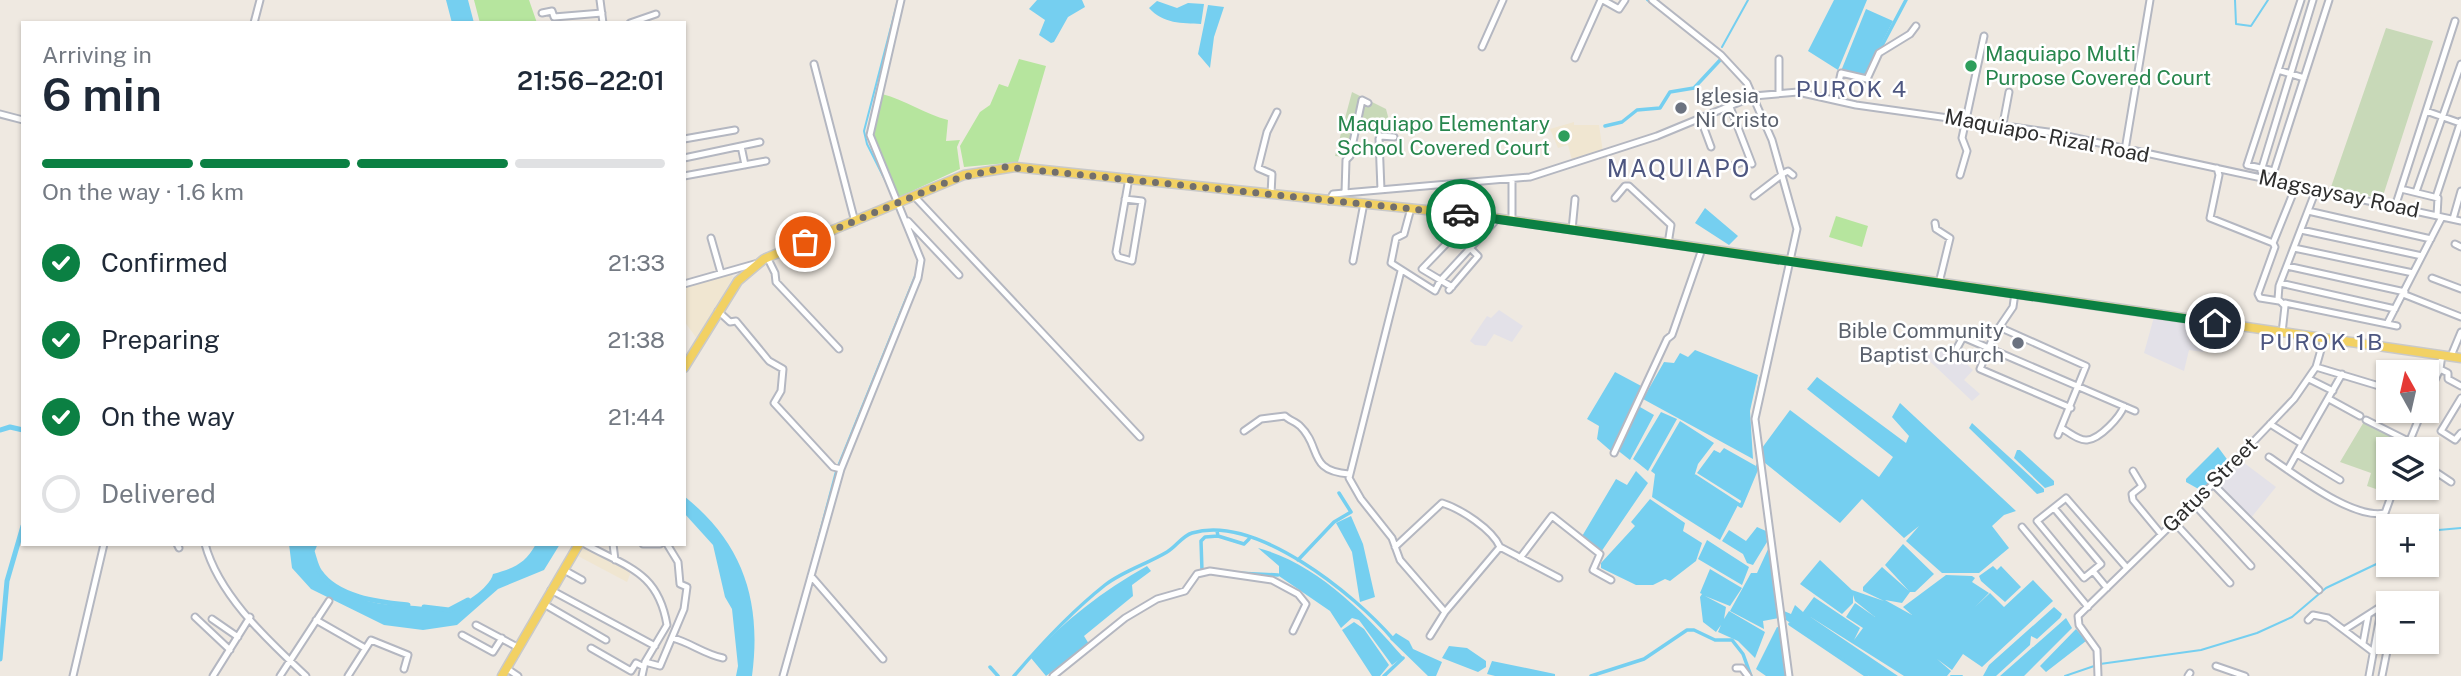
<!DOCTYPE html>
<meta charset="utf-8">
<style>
body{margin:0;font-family:"Public Sans",sans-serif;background:#f6f6f7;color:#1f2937;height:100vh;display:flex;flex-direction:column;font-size:26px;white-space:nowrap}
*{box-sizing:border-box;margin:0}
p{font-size:23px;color:#747a83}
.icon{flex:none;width:38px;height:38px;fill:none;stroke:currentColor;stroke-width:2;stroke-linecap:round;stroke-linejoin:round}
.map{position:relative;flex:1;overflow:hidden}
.panel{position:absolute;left:21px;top:21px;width:665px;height:525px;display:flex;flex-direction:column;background:#fff;border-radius:0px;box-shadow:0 2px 5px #0004}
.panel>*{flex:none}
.needle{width:46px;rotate:352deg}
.tools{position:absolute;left:2376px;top:360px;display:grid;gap:14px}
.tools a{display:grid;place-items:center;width:63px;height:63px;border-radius:0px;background:#fff;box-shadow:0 2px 5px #0004;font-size:35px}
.pin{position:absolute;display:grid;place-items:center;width:60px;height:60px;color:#fff;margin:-30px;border:4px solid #fff;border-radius:50%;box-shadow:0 2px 7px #0007}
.courier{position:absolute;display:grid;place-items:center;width:70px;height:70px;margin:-35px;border:5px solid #0b8043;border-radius:50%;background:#fff;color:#222;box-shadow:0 2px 9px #0007}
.head em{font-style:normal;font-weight:600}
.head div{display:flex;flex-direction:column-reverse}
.head{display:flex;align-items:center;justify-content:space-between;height:119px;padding:0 21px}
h1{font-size:46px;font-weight:600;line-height:52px}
.bar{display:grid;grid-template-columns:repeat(4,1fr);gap:10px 7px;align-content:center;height:84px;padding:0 21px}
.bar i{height:9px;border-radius:5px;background:#e0e1e3}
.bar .active{background:#0b8043}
.bar p{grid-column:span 4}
ol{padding:0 21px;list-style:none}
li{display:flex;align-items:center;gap:21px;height:77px}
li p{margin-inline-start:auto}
li .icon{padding:7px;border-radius:50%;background:#0b8043;color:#fff;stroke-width:4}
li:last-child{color:#747a83}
li i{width:38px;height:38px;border:4px solid #e0e1e3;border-radius:50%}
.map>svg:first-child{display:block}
</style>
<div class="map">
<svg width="2461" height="676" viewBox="0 0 2461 676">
<rect width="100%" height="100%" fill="#efe9e1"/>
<path fill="#e3e1e8" d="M1499 310 1523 326 1512 342 1494 334 1486 346 1475 345 1470 341 1487 316 1491 318Z
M2154 317 2222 326 2203 352 2189 350 2184 371 2144 353Z
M1926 347 1936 356 1944 347 1956 354 1973 370 1964 380 1980 394 1972 401 1921 353Z
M2239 459 2276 487 2250 519 2216 486Z"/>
<path fill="#f0e6d1" d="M1574 122V125H1599L1603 152 1572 160 1568 145 1558 148 1550 129Z
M731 273 733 277 698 340 684 321V286Z
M584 545 632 569 627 582 578 556Z"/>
<path fill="#b6e59e" d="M474 0H529L537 23H480Z
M1019 59 1046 66 1018 162 964 167 960 146 980 112 990 105 999 84 1008 87Z
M882 94C905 100 925 114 948 120L946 141 960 140 957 147 960 169 897 198 872 136Z
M1836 216 1868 226 1862 247 1829 237Z"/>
<path fill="#c8d9b8" d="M2386 28 2433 41 2382 199 2331 187Z
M1352 92 1386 109 1390 124 1397 131V138L1379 137 1378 133 1359 129 1353 158 1335 156Z
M2365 420 2407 442 2405 450H2389L2391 494 2367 486 2371 473 2340 462Z"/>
<path fill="#75cff0" d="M446 0H468L474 23H452Z
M1037 0H1082L1085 7 1068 17 1054 42 1051 43 1039 35 1045 20 1029 9Z
M1834 0H1867L1838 70 1808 51Z
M1157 1 1177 8 1188 3 1204 4 1201 24C1182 23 1163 24 1149 8Z
M1208 5 1224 7 1214 37 1210 68 1198 54Z
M1866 9 1893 21 1865 76 1841 71Z
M1705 208 1738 236 1729 245 1695 223Z
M1695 350 1758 375 1750 411 1753 459 1643 399 1664 362 1674 363 1680 353 1688 357Z
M1615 372 1645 388 1612 452 1597 439 1599 426 1587 419Z
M1817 377 1906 443 1909 436 1892 417 1900 403 2016 511 2004 515 1992 526 2009 548 1979 573H1942L1906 541 1919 526 1904 538 1862 499 1840 523 1765 463 1762 448 1790 410 1879 477 1893 457 1807 389Z
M1640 407 1654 415 1630 460 1616 449Z
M1661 412 1677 419 1648 471 1633 459Z
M1680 421 1714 443 1698 464 1694 477 1738 505 1720 540 1652 497 1655 474 1651 471Z
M1972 423 2044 489V492L2037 494 1969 428Z
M2218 447 2229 462 2202 491 2186 482V479Z
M1724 448 1756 466 1743 502 1697 473 1714 450 1720 453Z
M2017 450H2020L2054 481V485L2045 488 2014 458Z
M1636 471 1648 483 1601 552 1581 538 1616 479 1627 485Z
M684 496C743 543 762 601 752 676H736L738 666 732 609 725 597 713 545 684 513Z
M1650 499 1685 523 1683 531 1702 543 1696 561 1670 581 1665 579 1653 585H1636L1601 568V563L1635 526 1631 522Z
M1351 516 1363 544 1375 597 1360 602 1352 552 1336 523Z
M1757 527 1766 531 1767 542 1753 565 1747 563 1743 554 1722 541 1729 530 1746 541Z
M1707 540 1749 567 1742 585 1698 559Z
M289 544H313C306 579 354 601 383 604 394 606 405 605 415 606 425 607 437 610 447 609 461 607 490 588 493 574 514 568 525 564 536 544H560L544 570 498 589 457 625 423 630 384 625 311 589 292 568Z
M1903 544 1934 574 1915 592H1910L1902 603 1885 600 1912 615 1903 607 1946 575 1972 576 1975 578 1972 582 1989 593 1975 607 1990 593 2004 607 2033 580 2053 601 1982 667 1963 654 1952 670 1937 659 1951 671 1947 676H1904L1809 616 1898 676H1869L1786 620 1784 611 1791 614 1795 605 1803 612 1814 597 1860 628 1854 640 1863 628 1846 617 1855 603 1875 617 1855 601 1853 595V603L1842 614 1800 584 1820 560 1852 590 1884 601 1863 591V587L1882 567 1909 591 1885 565Z
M1769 547 1779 618 1763 621 1764 629 1730 611 1751 573H1757Z
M1258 548C1316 563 1365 613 1403 657L1392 665 1359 620 1352 618 1341 628 1330 611 1279 576V566Z
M1147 566 1151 571 1132 585 1133 596 1084 636 1089 644 1046 676 1031 658C1064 620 1103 591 1147 566Z
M1993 566 1997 570 2001 566 2021 587 2005 602 1981 581 1979 576Z
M1710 569 1742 588 1730 606 1705 596 1726 607 1724 619 1729 611 1765 632 1755 658 1738 641 1718 632 1721 625 1716 632 1703 622 1700 597 1702 594 1700 593Z
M2054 607 2062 614 2060 618 2037 639 2031 636 2030 645 1996 676H1983L1989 665Z
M2066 618 2072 628 2024 676H2000Z
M1354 622 1364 629 1389 665 1380 676H1372L1342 630Z
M1777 627 1781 628 1786 673 1785 676H1766L1756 669Z
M2076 629 2086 641 2046 672 2040 666Z
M1396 633 1409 641 1413 649 1442 662 1436 676H1428L1390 639Z
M1449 646 1467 648 1486 661V667L1478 672 1442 658Z
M1492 661 1555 674V676H1495L1487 674Z"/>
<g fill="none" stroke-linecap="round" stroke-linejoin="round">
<path stroke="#75cff0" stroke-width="2" d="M1647 0 1672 19
M2235 0 2236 24 2251 26 2268 0
M1722 47 1748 0
M887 184 867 144 864 131 898 0
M1761 378 1766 358
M838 466 915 276
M2427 531 2461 528
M799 611 836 471
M1951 676H1962
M2065 676 2100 664 2201 650 2257 633 2292 617 2326 588 2389 558"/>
<path stroke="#75cff0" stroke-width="3.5" d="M1878 53 1906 0
M1605 126 1622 122 1637 110 1660 108 1670 92 1694 88 1722 58
M1753 421 1761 378
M1695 476 1741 506 1759 463
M1218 536 1244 544 1249 539
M1298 560 1334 522 1351 512 1339 493
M1205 571H1202L1201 541 1205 537 1218 536 1217 531
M1237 573 1278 575
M1790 624 1867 676
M990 667 998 676
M1014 676C1042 643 1071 612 1105 585 1123 571 1147 564 1167 552 1176 547 1182 536 1192 533 1256 514 1354 594 1393 639
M1384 676 1403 658
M1591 676 1644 659 1687 630H1694L1715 640H1732L1743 654 1751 676"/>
<path stroke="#75cff0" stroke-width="5" d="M0 430 10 427 23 430
M315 544 312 551C314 557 316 567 320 572 338 598 380 602 408 605
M424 607 449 610 468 600
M0 659 7 581 23 526"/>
<defs>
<path id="minor" d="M600 0 603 23
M1603 0 1619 9 1625 0
M1652 0 1721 55 1747 83 1772 140 1797 229 1755 419 1789 676
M2301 0 2247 165 2274 171 2329 0
M542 13 552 11 554 17 602 13
M254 23 260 0
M630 23 656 14
M1482 47 1503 0
M1575 58 1601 0
M814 64 855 222
M2278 70 2304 78
M1779 92V59
M1835 100 1841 73 1867 79 1879 53 1910 34 1916 26
M1730 107 1752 164
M2426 111 2460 123
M0 114 23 120
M1701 120 1711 147
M2003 124 2009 92
M684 139 735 130
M741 146 745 165
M2125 150 2150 0
M684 158 760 142
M1732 166 1750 159
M2217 168 2219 175 2210 218 2273 243
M2261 171 2313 0
M1960 175 1967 151 1962 138 1984 36
M684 176 766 161
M1512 180V221
M2401 189 2438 198 2437 216
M1381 190 1379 139 1380 136 1394 137
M2416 192 2461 64
M1345 193 1346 160 1350 156 1362 100 1368 103
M1271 194 1272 174 1258 168 1267 132 1277 112
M914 196 1140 437
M1754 196 1784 173 1788 171 1793 175
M2436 197 2461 121
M1615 198 1625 186H1629L1671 225 1668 244
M1125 199 1142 201 1132 261 1118 257 1116 252 1129 178
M1329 201 1333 194 1530 177 1657 136 1754 96 1798 92 1856 105 2048 132 2461 221
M2395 207 2455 21
M1411 208 1404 234 1396 238 1391 263 1435 291 1440 281 1497 219
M2308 211 2431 239
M2453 219 2461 191
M908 221 959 275
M1935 223 1936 229 1950 238 1939 283
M1572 230 1575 199
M2301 230 2422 256
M711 238 721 273
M2455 244 2461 247
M2294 248 2413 273
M767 257 775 273 776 282 839 349
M1353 261 1364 203
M2287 266 2405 292
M1401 271 1349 478 1361 499 1392 538 1400 560 1445 612 1430 636
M2432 278 2461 289
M2280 283 2395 309
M684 284 758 263
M1452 287 1422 269 1474 215
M1449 290 1478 256 1469 247
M2015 293 2013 307 1994 335 1980 369 2071 408
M2403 294 2461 317
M2279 301 2260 298 2258 294 2275 247 2273 243 2296 186
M2285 303 2397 326
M718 311 730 322 736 321 769 361 783 369 781 391 774 403 833 467 841 469
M2387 324 2442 217
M1999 327 2086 366 2058 435
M1943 330 1962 338
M2282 333 2285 306 2278 299 2279 286 2316 190
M1957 348 1963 337 2135 411
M2451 356 2461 332
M2316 367 2389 389
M2440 369 2448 373V379L2461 386
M2309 379 2333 391
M2427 397 2440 369 2442 355
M2461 398 2441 431 2455 440 2461 433
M2329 399 2360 416
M2366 420 2410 442
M2270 424 2302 444 2342 374
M2061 428C2069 432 2079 441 2087 440 2100 439 2120 417 2124 406
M1244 431 1261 419 1285 416C1289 420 1296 422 1300 426 1322 447 1307 471 1349 474
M2406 450 2422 411
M1614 453 1667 339 1672 335 1702 249
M2297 454 2340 480
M2269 457C2296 475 2353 520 2385 513L2394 488
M2427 466 2451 482
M2288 469 2302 444
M2133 471 2142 486 2132 494 2133 500 2161 534
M2213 484 2319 590
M2193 503 2251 566
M2054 508 2101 564 2084 578 2037 521 2066 498 2127 568
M2174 522 2230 583
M2022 527 2088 607
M177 544 179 548
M205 544C219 596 268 640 306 676
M585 544C626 567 658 571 667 625L645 662 642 676
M613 544 615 560
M643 544H660
M1395 547 1442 503C1461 509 1492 529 1500 547L1445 612
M1500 547 1559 578
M1520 558 1552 516 1600 554 1593 570 1611 580
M564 570 582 580
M2093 571 2107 588
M811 576 883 659
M551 590 655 646
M544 604 606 640
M2379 616 2389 622
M195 617 230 650
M212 619 238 637
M316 620 365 648
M2308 620 2313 615 2328 618 2373 652
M476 625 519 648
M2344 630 2380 607
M462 635 493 652 502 638
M673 638C691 643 704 654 723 658
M2363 643 2368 616
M591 648 631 671 636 663 644 667
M645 662 660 666 684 609 687 587 680 584 678 562 667 544
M2216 666 2245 676
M506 668 518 676
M1736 668H1742L1748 676
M73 676 104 544
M213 676 250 617
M280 676 329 601
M348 676 371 640 408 655 404 669
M783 676 841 469 918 278 921 260 870 135 901 0
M1053 676 1125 618 1157 599 1185 591 1197 574 1210 571 1272 580 1298 594 1306 604 1293 631
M2098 676 2097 650 2079 625 2078 616 2213 484 2294 399 2316 367 2324 339
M2188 676 2190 673
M2369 676 2380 616
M2382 676 2389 641"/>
<path id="major" d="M684 368 738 281 764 259 964 175 1015 167 1474 215 2461 358
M502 676 579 544"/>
</defs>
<use href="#minor" stroke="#b4b7c1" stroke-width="9"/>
<use href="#major" stroke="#c9c9c9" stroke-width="11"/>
<use href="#minor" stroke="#fff" stroke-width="5"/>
<use href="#major" stroke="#f2d163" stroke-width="8"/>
</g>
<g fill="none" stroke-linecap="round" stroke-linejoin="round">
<path stroke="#726f6d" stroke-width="7" stroke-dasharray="0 12.6" d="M805 242 952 180 1005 167 1461 214"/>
<path stroke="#0b8043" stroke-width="9" d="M1461 214 2215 323"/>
</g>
<g fill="#2e9e5b" stroke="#fff" stroke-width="2.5">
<circle cx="1971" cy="66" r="7"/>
<circle cx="1564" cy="136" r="7"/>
</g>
<g fill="#6b7280" stroke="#fff" stroke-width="2.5">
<circle cx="1681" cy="108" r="7"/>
<circle cx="2018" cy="343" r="7"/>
</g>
<g text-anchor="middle" stroke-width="5" stroke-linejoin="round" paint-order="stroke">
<g font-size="21" fill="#27864d" stroke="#fff" text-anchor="start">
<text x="1985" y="61">Maquiapo Multi<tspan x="1985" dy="24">Purpose Covered Court</tspan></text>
<text x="1550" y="131" text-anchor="end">Maquiapo Elementary<tspan x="1550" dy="24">School Covered Court</tspan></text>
</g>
<g font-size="21" fill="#5b616d" stroke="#fff" text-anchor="start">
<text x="1695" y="103">Iglesia<tspan x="1695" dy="24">Ni Cristo</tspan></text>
<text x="2004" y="338" text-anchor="end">Bible Community<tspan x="2004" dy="24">Baptist Church</tspan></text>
</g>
<g font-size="21" fill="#2e2e2e" stroke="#fff">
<text transform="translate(2047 136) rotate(11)" y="7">Maquiapo- Rizal Road</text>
<text transform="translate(2339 194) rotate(12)" y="7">Magsaysay Road</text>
<text transform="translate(2210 485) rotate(-45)" y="7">Gatus Street</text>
</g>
<g font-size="23" letter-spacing="2" fill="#4d5680" stroke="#fff">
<text x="1852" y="97">PUROK 4</text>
<text x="2322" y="350">PUROK 1B</text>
</g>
<g font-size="24" letter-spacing="2" fill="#4d5680" stroke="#fff">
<text x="1679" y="177">MAQUIAPO</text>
</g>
</g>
</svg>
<div class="tools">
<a><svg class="needle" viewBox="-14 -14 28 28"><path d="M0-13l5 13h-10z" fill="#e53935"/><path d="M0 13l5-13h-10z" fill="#747a83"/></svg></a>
<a><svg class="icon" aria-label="layers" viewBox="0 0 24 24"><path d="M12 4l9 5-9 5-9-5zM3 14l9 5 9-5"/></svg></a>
<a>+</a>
<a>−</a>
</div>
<div class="pin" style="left:805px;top:242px;background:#ea580c"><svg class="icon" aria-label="bag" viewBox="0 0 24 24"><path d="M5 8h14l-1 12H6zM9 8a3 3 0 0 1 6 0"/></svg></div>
<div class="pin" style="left:2215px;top:323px;background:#1f2937"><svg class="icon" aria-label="home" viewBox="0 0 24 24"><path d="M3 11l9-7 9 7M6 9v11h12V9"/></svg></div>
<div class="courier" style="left:1461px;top:214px"><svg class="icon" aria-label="car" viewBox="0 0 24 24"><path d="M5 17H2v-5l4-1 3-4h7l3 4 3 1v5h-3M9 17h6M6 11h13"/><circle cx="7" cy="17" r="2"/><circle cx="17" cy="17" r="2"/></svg></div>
<section class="panel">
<div class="head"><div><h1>6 min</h1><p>Arriving in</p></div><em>21:56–22:01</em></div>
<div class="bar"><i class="active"></i><i class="active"></i><i class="active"></i><i></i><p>On the way · 1.6 km</p></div>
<ol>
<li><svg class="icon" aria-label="check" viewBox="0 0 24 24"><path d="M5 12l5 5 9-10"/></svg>Confirmed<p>21:33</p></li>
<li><svg class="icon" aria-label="check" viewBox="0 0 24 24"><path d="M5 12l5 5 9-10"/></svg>Preparing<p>21:38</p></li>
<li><svg class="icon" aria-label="check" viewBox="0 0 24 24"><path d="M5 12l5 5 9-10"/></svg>On the way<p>21:44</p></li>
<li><i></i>Delivered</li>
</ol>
</section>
</div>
